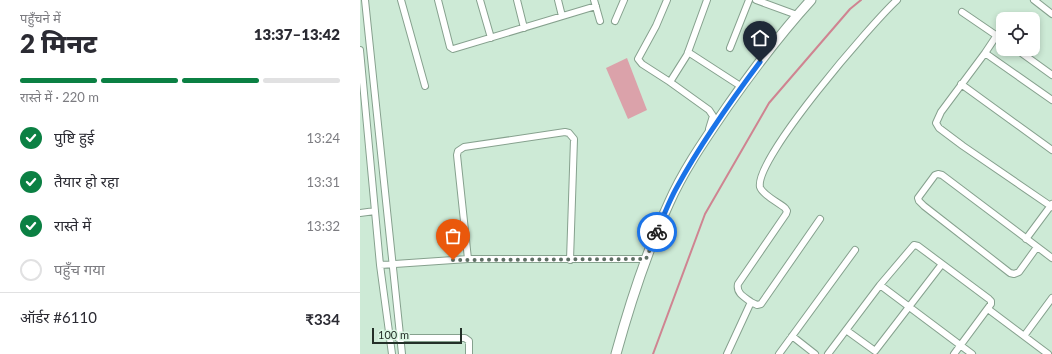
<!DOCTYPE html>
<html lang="hi">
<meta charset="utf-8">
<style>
body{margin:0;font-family:Lato,"Noto Sans Devanagari",sans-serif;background:#f7f7f7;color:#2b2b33;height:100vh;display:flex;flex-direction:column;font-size:15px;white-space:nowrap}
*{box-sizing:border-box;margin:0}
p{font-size:13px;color:#7c7c81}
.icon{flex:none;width:22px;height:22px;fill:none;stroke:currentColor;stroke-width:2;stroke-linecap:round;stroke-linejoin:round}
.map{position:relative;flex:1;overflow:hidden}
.panel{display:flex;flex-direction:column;background:#fff;width:360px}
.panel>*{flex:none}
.fabs{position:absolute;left:636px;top:12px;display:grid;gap:8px}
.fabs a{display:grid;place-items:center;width:44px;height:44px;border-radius:8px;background:#fff;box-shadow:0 2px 6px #0003;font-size:20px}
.scale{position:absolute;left:12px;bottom:10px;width:90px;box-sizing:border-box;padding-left:4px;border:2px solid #242f28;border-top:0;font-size:11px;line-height:14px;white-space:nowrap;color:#242f28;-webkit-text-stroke:3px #daf7e3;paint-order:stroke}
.pin{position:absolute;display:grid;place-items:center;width:34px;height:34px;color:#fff;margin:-41px -17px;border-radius:50% 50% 50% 0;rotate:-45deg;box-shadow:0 0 4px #0007}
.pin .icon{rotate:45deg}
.courier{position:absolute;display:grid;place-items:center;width:40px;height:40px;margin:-20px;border:3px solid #1a73e8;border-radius:50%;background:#fff;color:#222;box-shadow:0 1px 5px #0007}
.head em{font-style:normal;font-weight:800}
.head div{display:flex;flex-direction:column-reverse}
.head{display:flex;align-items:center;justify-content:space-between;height:68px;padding:0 20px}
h1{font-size:26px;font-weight:800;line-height:30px}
.bar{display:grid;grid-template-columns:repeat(4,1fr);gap:6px 4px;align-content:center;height:48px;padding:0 20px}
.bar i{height:5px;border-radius:3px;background:#e1e1e2}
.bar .current{background:#0b8043}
.bar p{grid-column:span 4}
.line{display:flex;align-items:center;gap:10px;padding:0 20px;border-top:1px solid #e1e1e2}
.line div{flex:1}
ol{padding:0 20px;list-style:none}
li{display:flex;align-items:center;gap:12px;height:44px}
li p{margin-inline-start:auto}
li .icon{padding:4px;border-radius:50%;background:#0b8043;color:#fff;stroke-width:4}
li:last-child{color:#7c7c81}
li i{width:22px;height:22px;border:2px solid #e1e1e2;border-radius:50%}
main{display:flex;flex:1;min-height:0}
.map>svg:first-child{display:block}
</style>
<main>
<section class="panel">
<div class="head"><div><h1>2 मिनट</h1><p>पहुँचने में</p></div><em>13:37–13:42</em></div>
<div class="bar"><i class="current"></i><i class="current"></i><i class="current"></i><i></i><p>रास्ते में · 220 m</p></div>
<ol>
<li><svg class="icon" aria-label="check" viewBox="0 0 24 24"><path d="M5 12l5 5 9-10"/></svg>पुष्टि हुई<p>13:24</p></li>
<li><svg class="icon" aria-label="check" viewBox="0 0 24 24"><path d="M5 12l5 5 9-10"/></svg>तैयार हो रहा<p>13:31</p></li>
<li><svg class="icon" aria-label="check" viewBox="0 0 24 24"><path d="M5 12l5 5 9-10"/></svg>रास्ते में<p>13:32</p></li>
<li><i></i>पहुँच गया</li>
</ol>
<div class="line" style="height:52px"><div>ऑर्डर #6110</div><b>₹334</b></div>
</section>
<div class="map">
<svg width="692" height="354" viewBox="0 0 692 354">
<rect width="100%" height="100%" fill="#cdead6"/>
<path fill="#dba2aa" d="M267 58 287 110 268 119 246 68Z"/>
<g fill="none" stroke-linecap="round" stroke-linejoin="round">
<path stroke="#cf8491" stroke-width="2" d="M293 354 345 214 409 103 490 9 501 0"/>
<defs>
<path id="street" d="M5 0 42 354
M41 0 65 86
M78 0 90 47 93 49 236 6
M120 0 131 38
M157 0 164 28
M198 0 202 16
M234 0 240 21
M307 0 296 26 278 59 282 64 310 82 349 110 353 116 349 129
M396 0 437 15
M674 0 692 14
M602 12 643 40
M255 21 264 0
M637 35 625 53 692 100
M370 48 389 0
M656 49 692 75
M0 50 20 265 32 354
M328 52 382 87
M625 53 581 112 576 123 579 128 603 146 692 207
M310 82 327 55 347 0
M601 84 692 150
M0 213 15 211
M666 239 692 204
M677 247 659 272 654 274 650 273 564 206 559 201 558 198 575 175 578 174 582 175 692 258
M108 259 97 155 98 151 104 147 205 132 209 133 214 139 210 260
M20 265 108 259H286
M520 285 554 245 558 246 629 299 631 301V304L594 354
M391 302 397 305 401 304 460 219
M628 309 688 354
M486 330 515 351 582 264
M432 336 455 354
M664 336 692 298
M38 338H105L109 341V354
M367 354 391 302C384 297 376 293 378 284L426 214 427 211 425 208C419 203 402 194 400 187 394 159 513 22 537 0
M419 354 495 250
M468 354 520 285 612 354"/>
<path id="secondary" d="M256 354C270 303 287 251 309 203 324 169 346 138 367 107 393 70 420 34 451 0"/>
</defs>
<use href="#street" stroke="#86a18e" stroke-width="8"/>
<use href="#secondary" stroke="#86a18e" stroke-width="11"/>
<use href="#street" stroke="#fff" stroke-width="6"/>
<use href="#secondary" stroke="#fff" stroke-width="9"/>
</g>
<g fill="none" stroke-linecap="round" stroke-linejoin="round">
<path stroke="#5f7065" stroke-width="4" stroke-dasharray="0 7.2" d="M93 260 286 259 297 232"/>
<path stroke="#1a73e8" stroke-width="5" d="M297 232C303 217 309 201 317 187 341 143 370 102 400 62"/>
</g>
</svg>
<div class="fabs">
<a><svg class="icon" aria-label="locate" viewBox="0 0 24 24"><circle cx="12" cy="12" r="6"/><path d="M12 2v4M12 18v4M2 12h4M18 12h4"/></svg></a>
</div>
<div class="scale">100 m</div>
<div class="pin" style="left:93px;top:260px;background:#ea580c"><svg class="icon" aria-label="bag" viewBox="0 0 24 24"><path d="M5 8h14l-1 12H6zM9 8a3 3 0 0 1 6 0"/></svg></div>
<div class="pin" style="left:400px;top:62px;background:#1f2937"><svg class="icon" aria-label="home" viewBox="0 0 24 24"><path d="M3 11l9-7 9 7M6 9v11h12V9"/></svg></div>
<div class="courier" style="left:297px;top:232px"><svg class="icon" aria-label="bike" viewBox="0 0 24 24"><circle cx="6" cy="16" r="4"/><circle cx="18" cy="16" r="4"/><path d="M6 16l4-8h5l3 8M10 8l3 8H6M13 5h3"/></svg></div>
</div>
</main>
